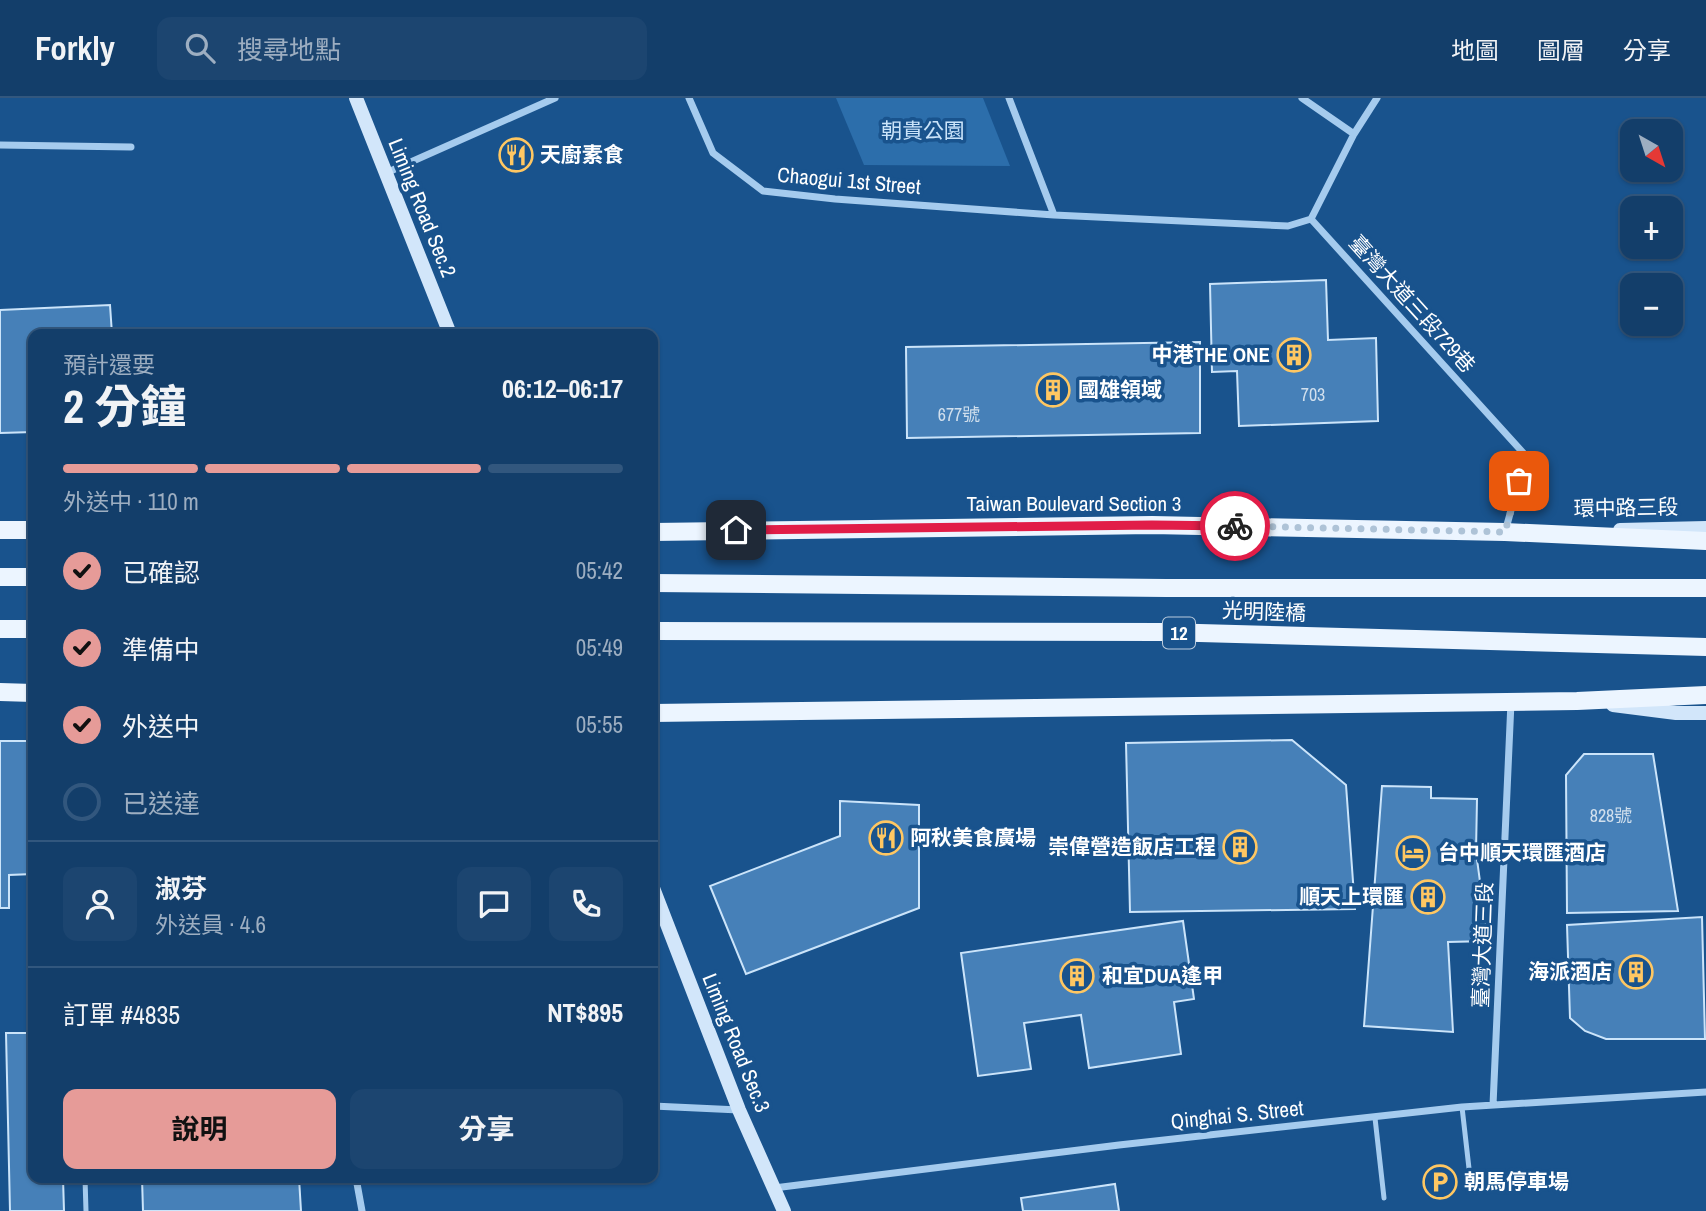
<!DOCTYPE html>
<html lang="zh-TW">
<meta charset="utf-8">
<style>
body{margin:0;font-family:"Archivo Narrow","Noto Sans TC",sans-serif;background:#1c4570;color:#f1f3f6;height:100vh;display:flex;flex-direction:column;font-size:26px;white-space:nowrap}
*{box-sizing:border-box;margin:0}
p{font-size:23px;color:#9daec1}
.icon{flex:none;width:38px;height:38px;fill:none;stroke:currentColor;stroke-width:2;stroke-linecap:round;stroke-linejoin:round}
.map{position:relative;flex:1;overflow:hidden}
.details{position:absolute;left:28px;top:231px;width:630px;height:854px;display:flex;flex-direction:column;background:#133e6a;border-radius:14px;box-shadow:0 2px 5px #0004,0 0 0 2px #32577e}
.details>*{flex:none}
.needle{width:46px;rotate:141deg}
.buttons{position:absolute;left:1620px;top:21px;display:grid;gap:14px}
.buttons a{display:grid;place-items:center;width:63px;height:63px;border-radius:14px;background:#133e6a;box-shadow:0 2px 5px #0004,0 0 0 2px #32577e;font-size:35px}
.pin{position:absolute;display:grid;place-items:center;width:60px;height:60px;color:#fff;margin:-30px;border-radius:14px;box-shadow:0 4px 10px #0006}
.courier{position:absolute;display:grid;place-items:center;width:70px;height:70px;margin:-35px;border:5px solid #e11d48;border-radius:50%;background:#fff;color:#222;box-shadow:0 2px 9px #0007}
.headline em{font-style:normal;font-weight:700}
.headline div{display:flex;flex-direction:column-reverse}
.headline{display:flex;align-items:center;justify-content:space-between;height:119px;padding:0 35px}
h1{font-size:46px;font-weight:700;line-height:52px}
.bar{display:grid;grid-template-columns:repeat(4,1fr);gap:10px 7px;align-content:center;height:84px;padding:0 35px}
.bar i{height:9px;border-radius:5px;background:#32577e}
.bar .selected{background:#e69b98}
.bar p{grid-column:span 4}
.line{display:flex;align-items:center;gap:18px;padding:0 35px;border-top:2px solid #32577e}
.line div{flex:1}
.round{display:grid;place-items:center;flex:none;width:74px;height:74px;border-radius:14px;background:#1c4570}
ol{padding:0 35px;list-style:none}
li{display:flex;align-items:center;gap:21px;height:77px}
li p{margin-inline-start:auto}
li .icon{padding:7px;border-radius:50%;background:#e69b98;color:#111;stroke-width:4}
li:last-child{color:#9daec1}
li i{width:38px;height:38px;border:4px solid #32577e;border-radius:50%}
.action{display:flex;gap:14px;margin-top:auto;padding:14px 35px}
.action a{flex:1;height:80px;border-radius:14px;background:#e69b98;color:#111;font-size:28px;font-weight:700;line-height:80px;text-align:center}
.action a+a{background:#1c4570;color:#f1f3f6}
header{display:flex;align-items:center;gap:42px;box-sizing:border-box;height:98px;padding:0 35px;background:#133e6a;border-bottom:2px solid #32577e}
header strong{font-size:33px}
nav{display:flex;gap:38px;margin-inline-start:auto;font-size:24px}
.search{width:490px;height:63px;background:#1c4570;display:flex;align-items:center;gap:18px;box-sizing:border-box;padding:0 24px;border-radius:14px;color:#9daec1;font-size:26px}
.map>svg:first-child{display:block}
</style>
<header>
<strong>Forkly</strong>
<div class="search"><svg class="icon" aria-label="search" viewBox="0 0 24 24"><circle cx="10" cy="10" r="6"/><path d="M15 15l6 6"/></svg>搜尋地點</div>
<nav><a>地圖</a><a>圖層</a><a>分享</a></nav>
</header>
<div class="map">
<svg width="1706" height="1113" viewBox="0 0 1706 1113">
<rect width="100%" height="100%" fill="#19538d"/>
<path fill="#2c6eab" d="M836 0H983L1010 68 864 67Z"/>
<path fill="#4680b8" stroke="#cbe4fa" stroke-width="2" d="M1326 182 1328 242 1376 240 1378 323 1239 328 1237 273 1212 274 1210 186Z
M110 207 112 236H33V334L0 335V212Z
M1200 244V335L907 340 906 249Z
M1292 642 1346 687 1355 811 1130 814 1126 645Z
M0 643H33V776L9 777V810H0Z
M1584 656H1653L1678 813 1567 815 1566 677Z
M1382 688 1431 689V700L1477 701 1476 754 1488 843 1448 844 1453 934 1364 928Z
M840 703 919 707V810L746 876 710 788 840 738Z
M1702 819 1705 941H1606L1585 933 1570 920 1567 827Z
M1183 823 1194 901 1174 904 1181 956 1089 970 1081 917 1024 925 1031 971 978 978 961 855Z
M6 935H33V1080H63L64 1113H10Z
M142 1080H299L301 1113H143Z
M1115 1086 1119 1113H1023L1021 1100Z"/>
<g fill="none" stroke-linecap="round" stroke-linejoin="round">
<path stroke="#a5cbee" stroke-width="5" d="M1462 1009 1471 1088
M1375 1020 1384 1100
M85 1080 86 1113"/>
<path stroke="#a5cbee" stroke-width="7" d="M689 0 713 55 763 93 835 101 1054 117 1288 128 1311 121
M1009 0 1054 117
M1302 0 1354 36
M0 47 131 49
M386 75 555 0
M1311 121 1526 358 1505 434
M1311 121 1354 36 1377 0
M1493 1007 1511 604
M653 1008 739 1012
M356 1080 362 1113
M774 1090 1119 1047 1462 1009 1706 994"/>
<path stroke="#d2e6fa" stroke-width="14" d="M356 0 450 236
M1620 432 1706 430
M1613 607 1676 615H1706
M653 790 739 1012 784 1113"/>
<path stroke="#ecf5ff" stroke-width="18" d="M0 432H33
M653 434 1152 427 1505 434 1706 443
M0 479H33
M653 485 1166 490H1706
M0 531H33
M653 533 1163 534 1706 549
M0 594 33 595
M653 615 1577 603 1706 597"/>
</g>
<g fill="none" stroke-linecap="round" stroke-linejoin="round">
<path stroke="#aec3d7" stroke-width="7" stroke-dasharray="0 12.6" d="M1235 428 1505 434 1519 383"/>
<path stroke="#e11d48" stroke-width="9" d="M736 432 1152 427 1235 428"/>
</g>
<defs>
<symbol id="restaurant-ring" viewBox="-11 -11 22 22"><circle r="9.5" fill="#19538d" stroke="#ffc762" stroke-width="1.5"/><path d="M-5-6h1v4h1v-4h1v4h1v-4h1v5L-1.5 .5V6h-2V.5L-5-1ZM5-6V6H3V1.5H1.5Q1.5-4 5-6Z" fill="#ffc762"/></symbol>
<symbol id="building-ring" viewBox="-11 -11 22 22"><circle r="9.5" fill="#19538d" stroke="#ffc762" stroke-width="1.5"/><path d="M-4-6H4V6H1V3H-1V6H-4ZM-2.5-4.3h1.7v1.8h-1.7ZM.8-4.3h1.7v1.8H.8ZM-2.5-1h1.7V.8h-1.7ZM.8-1h1.7V.8H.8Z" fill="#ffc762"/></symbol>
<symbol id="hotel-ring" viewBox="-11 -11 22 22"><circle r="9.5" fill="#19538d" stroke="#ffc762" stroke-width="1.5"/><path d="M-6-4.5h1.5V1H6V5H4.5V3h-9V5H-6ZM-4 0a1.8 1.8 0 1 1 3.6 0ZM.5 0V-2.5h3Q6-2.5 6 0Z" fill="#ffc762"/></symbol>
<symbol id="parking-ring" viewBox="-11 -11 22 22"><circle r="9.5" fill="#19538d" stroke="#ffc762" stroke-width="1.5"/><path d="M-3.5-5.5H1a3.5 3.5 0 0 1 0 7H-1V5.5H-3.5ZM-1-3.4V-.6H.8a1.4 1.4 0 0 0 0-2.8Z" fill="#ffc762"/></symbol>
</defs>
<g fill-rule="evenodd">
<use href="#restaurant-ring" x="497" y="38" width="38" height="38"/>
<use href="#building-ring" x="1275" y="238" width="38" height="38"/>
<use href="#building-ring" x="1034" y="273" width="38" height="38"/>
<use href="#restaurant-ring" x="867" y="721" width="38" height="38"/>
<use href="#building-ring" x="1221" y="730" width="38" height="38"/>
<use href="#hotel-ring" x="1394" y="736" width="38" height="38"/>
<use href="#building-ring" x="1409" y="780" width="38" height="38"/>
<use href="#building-ring" x="1617" y="855" width="38" height="38"/>
<use href="#building-ring" x="1058" y="859" width="38" height="38"/>
<use href="#parking-ring" x="1421" y="1065" width="38" height="38"/>
</g>
<g text-anchor="middle" stroke-width="7" stroke-linejoin="round" paint-order="stroke">
<g font-size="18" fill="#d1dfed">
<text x="1313" y="303">703</text>
<text x="959" y="323">677號</text>
<text x="1611" y="724">828號</text>
</g>
<rect fill="#19538d" stroke="#bacbdd" stroke-width="2" x="1163" y="519.5" width="32" height="31" rx="5"/>
<g font-size="19" font-weight="bold" fill="#fff">
<text x="1179" y="542">12</text>
</g>
<g font-size="21" fill="#cbe4fa" stroke="#19538d">
<text x="923" y="40">朝貴公園</text>
</g>
<g font-size="21" font-weight="bold" fill="#fff" stroke="#19538d" text-anchor="start">
<text x="540" y="64">天廚素食</text>
<text x="1270" y="264" text-anchor="end">中港THE ONE</text>
<text x="1078" y="299">國雄領域</text>
<text x="910" y="747">阿秋美食廣場</text>
<text x="1216" y="756" text-anchor="end">崇偉營造飯店工程</text>
<text x="1438" y="762">台中順天環匯酒店</text>
<text x="1404" y="806" text-anchor="end">順天上環匯</text>
<text x="1612" y="881" text-anchor="end">海派酒店</text>
<text x="1102" y="885">和宜DUA逢甲</text>
<text x="1464" y="1091">朝馬停車場</text>
</g>
<g font-size="21" fill="#fff" stroke="#19538d">
<text transform="translate(849 83) rotate(5)" y="7">Chaogui 1st Street</text>
<text transform="translate(422 110) rotate(68)" y="7">Liming Road Sec.2</text>
<text transform="translate(1412 206) rotate(48)" y="7">臺灣大道三段729巷</text>
<text x="1074" y="413">Taiwan Boulevard Section 3</text>
<text transform="translate(1626 410) rotate(-1)" y="7">環中路三段</text>
<text transform="translate(1264 514) rotate(2)" y="7">光明陸橋</text>
<text transform="translate(1483 847) rotate(-88)" y="7">臺灣大道三段</text>
<text transform="translate(736 945) rotate(68)" y="7">Liming Road Sec.3</text>
<text transform="translate(1237 1017) rotate(-6)" y="7">Qinghai S. Street</text>
</g>
</g>
</svg>
<div class="buttons">
<a><svg class="needle" viewBox="-14 -14 28 28"><path d="M0-13l5 13h-10z" fill="#e53935"/><path d="M0 13l5-13h-10z" fill="#9daec1"/></svg></a>
<a>+</a>
<a>−</a>
</div>
<div class="pin" style="left:1519px;top:383px;background:#ea580c"><svg class="icon" aria-label="bag" viewBox="0 0 24 24"><path d="M5 8h14l-1 12H6zM9 8a3 3 0 0 1 6 0"/></svg></div>
<div class="pin" style="left:736px;top:432px;background:#1f2937"><svg class="icon" aria-label="home" viewBox="0 0 24 24"><path d="M3 11l9-7 9 7M6 9v11h12V9"/></svg></div>
<div class="courier" style="left:1235px;top:428px"><svg class="icon" aria-label="bike" viewBox="0 0 24 24"><circle cx="6" cy="16" r="4"/><circle cx="18" cy="16" r="4"/><path d="M6 16l4-8h5l3 8M10 8l3 8H6M13 5h3"/></svg></div>
<section class="details">
<div class="headline"><div><h1>2 分鐘</h1><p>預計還要</p></div><em>06:12–06:17</em></div>
<div class="bar"><i class="selected"></i><i class="selected"></i><i class="selected"></i><i></i><p>外送中 · 110 m</p></div>
<ol>
<li><svg class="icon" aria-label="check" viewBox="0 0 24 24"><path d="M5 12l5 5 9-10"/></svg>已確認<p>05:42</p></li>
<li><svg class="icon" aria-label="check" viewBox="0 0 24 24"><path d="M5 12l5 5 9-10"/></svg>準備中<p>05:49</p></li>
<li><svg class="icon" aria-label="check" viewBox="0 0 24 24"><path d="M5 12l5 5 9-10"/></svg>外送中<p>05:55</p></li>
<li><i></i>已送達</li>
</ol>
<div class="line" style="height:126px"><a class="round"><svg class="icon" aria-label="person" viewBox="0 0 24 24"><circle cx="12" cy="8" r="4"/><path d="M4 21q1-7 8-7t8 7"/></svg></a><div><b>淑芬</b><p>外送員 · 4.6</p></div><a class="round"><svg class="icon" aria-label="chat" viewBox="0 0 24 24"><path d="M4 5h16v11H9l-5 4z"/></svg></a><a class="round"><svg class="icon" aria-label="phone" viewBox="0 0 24 24"><path d="M5 4h4l2 5-3 2q2 4 5 5l2-3 5 2v4C11 20 4 13 5 4z"/></svg></a></div>
<div class="line" style="height:91px"><div>訂單 #4835</div><b>NT$895</b></div>
<div class="action"><a>說明</a><a>分享</a></div>
</section>
</div>
